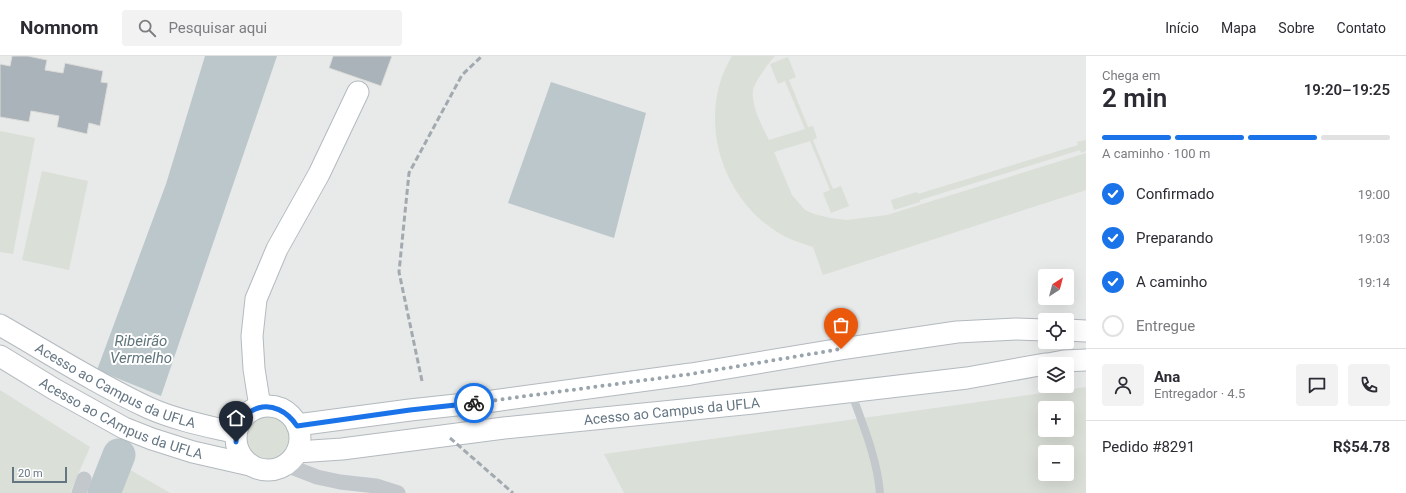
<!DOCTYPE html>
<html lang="pt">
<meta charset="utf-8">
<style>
body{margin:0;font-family:Roboto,sans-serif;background:#f2f2f3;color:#2b2b33;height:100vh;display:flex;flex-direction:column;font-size:15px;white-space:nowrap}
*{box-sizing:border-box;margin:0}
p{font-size:13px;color:#7c7c81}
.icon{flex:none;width:22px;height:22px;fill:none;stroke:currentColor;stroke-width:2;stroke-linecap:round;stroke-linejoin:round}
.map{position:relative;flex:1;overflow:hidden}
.drawer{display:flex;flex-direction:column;background:#fff;width:320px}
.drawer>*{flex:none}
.needle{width:26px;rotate:36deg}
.fabs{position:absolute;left:1038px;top:213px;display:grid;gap:8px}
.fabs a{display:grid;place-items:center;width:36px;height:36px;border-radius:4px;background:#fff;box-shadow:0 4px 16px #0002;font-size:20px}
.scale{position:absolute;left:12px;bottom:10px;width:55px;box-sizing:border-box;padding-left:4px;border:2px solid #657683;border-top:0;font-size:11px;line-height:14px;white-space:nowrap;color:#657683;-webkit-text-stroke:3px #fff;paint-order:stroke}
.pin{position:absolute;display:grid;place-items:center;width:34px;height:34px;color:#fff;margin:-41px -17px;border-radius:50% 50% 50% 0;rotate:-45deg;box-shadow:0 0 4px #0007}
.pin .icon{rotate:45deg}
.courier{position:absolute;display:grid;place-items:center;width:40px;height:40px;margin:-20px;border:3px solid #1a73e8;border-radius:50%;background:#fff;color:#222;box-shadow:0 1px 5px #0007}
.summary em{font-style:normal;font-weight:600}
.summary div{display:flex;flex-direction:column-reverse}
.summary{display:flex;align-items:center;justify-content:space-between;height:68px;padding:0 16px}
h1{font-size:26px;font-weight:600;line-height:30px}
.bar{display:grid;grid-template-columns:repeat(4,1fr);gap:6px 4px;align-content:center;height:48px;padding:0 16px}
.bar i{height:5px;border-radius:3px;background:#e1e1e2}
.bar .on{background:#1a73e8}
.bar p{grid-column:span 4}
.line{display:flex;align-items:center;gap:10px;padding:0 16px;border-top:1px solid #e1e1e2}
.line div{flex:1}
.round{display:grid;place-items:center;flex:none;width:42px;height:42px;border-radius:4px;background:#f2f2f3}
ol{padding:0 16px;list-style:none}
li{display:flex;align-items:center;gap:12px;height:44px}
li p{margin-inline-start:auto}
li .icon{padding:4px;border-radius:50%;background:#1a73e8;color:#fff;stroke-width:4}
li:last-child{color:#7c7c81}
li i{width:22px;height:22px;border:2px solid #e1e1e2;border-radius:50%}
header{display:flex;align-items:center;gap:24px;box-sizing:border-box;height:56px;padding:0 20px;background:#fff;border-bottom:1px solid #e1e1e2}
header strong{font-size:19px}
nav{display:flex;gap:22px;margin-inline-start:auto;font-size:14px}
.search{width:280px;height:36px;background:#f2f2f3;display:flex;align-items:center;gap:10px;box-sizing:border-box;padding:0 14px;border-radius:4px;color:#7c7c81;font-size:15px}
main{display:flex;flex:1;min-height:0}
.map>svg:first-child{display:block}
</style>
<header>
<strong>Nomnom</strong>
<div class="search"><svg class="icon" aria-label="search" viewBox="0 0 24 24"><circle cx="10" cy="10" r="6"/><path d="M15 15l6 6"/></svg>Pesquisar aqui</div>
<nav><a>Início</a><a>Mapa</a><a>Sobre</a><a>Contato</a></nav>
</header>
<main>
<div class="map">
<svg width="1086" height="437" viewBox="0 0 1086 437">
<rect width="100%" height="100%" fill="#fafaf8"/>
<path fill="#e8e9e9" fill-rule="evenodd" d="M0 0H1086V437H0ZM1045 220H1067V242H1045ZM1045 264H1067V286H1045ZM1045 308H1067V330H1045ZM1045 352H1067V374H1045ZM1045 396H1067V418H1045Z"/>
<path fill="#dadfd7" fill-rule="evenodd" d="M732 0H775C770 5 754 27 753 34 751 50 762 70 769 84L805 73 785 25 778 28 770 8 788 1 796 21 789 24 808 71 813 70 817 82 813 84 833 133 841 130 849 150 831 157 823 137 830 134 810 85 774 96 792 139 805 154 814 158 830 162 847 164 887 159 1086 97V134L823 219 813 191C801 187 788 183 777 176 720 140 696 59 732 0Z
M0 75 35 82 13 198 0 196Z
M1086 84V95L1081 97 1080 94 920 144V146L894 154 891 144 917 136 918 138 1078 89 1077 86Z
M42 115 88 125 69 214 22 204Z
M1086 331V437H624L604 398ZM1045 352H1067V374H1045ZM1045 396H1067V418H1045Z
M0 334 90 391 70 437H0Z
M276 355 291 366 296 386 286 405 266 410 244 398 239 377 252 358Z
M115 405 170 437H98Z"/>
<path fill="#bbc7cb" d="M205 0H277L161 340 97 314 166 128Z
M551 26 646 57 614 182 508 147Z"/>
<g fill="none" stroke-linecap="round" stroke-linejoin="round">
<path stroke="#bbc7cb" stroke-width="33" d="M104 437 119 399"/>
</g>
<path fill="#aab3b9" stroke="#dcdcda" d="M12 0H28L47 4 45 14 63 17 65 7 103 15 101 26 108 27 100 70 89 67 87 78 57 71 59 60 31 55 29 66 0 61V8L10 10Z
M333 0H392L381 30 329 12Z"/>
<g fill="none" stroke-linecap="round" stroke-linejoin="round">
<defs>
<g id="secondary">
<path id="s1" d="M0 269C49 297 97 328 149 352 176 364 207 370 236 377"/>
<path d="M1067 274 1086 275"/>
<path id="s2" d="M0 300 54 333 124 372 152 383 193 396 250 409"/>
<path d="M1048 308 1064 305 1086 304"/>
<circle cx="268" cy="382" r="32"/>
<path d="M260 351 254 313 252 280 256 243 277 193 319 118 358 36"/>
<path d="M297 369 410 354 493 345 691 318 841 293 957 276 1016 273 1045 274"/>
<path id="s3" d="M297 396 342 393 504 372 753 347 967 322 1045 308"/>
</g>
</defs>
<use href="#secondary" stroke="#b3babf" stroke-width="23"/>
<path stroke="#c3c8cc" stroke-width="8" d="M851 336C863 369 877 402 880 437"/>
<path stroke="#c3c8cc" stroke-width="15" d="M286 409 317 421 340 426 376 430 398 437
M79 437 84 423"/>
<use href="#secondary" stroke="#fff" stroke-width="21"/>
<path stroke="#a2aab0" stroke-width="3" stroke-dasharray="6 3" stroke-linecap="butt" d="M422 325 399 216 409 117 462 19 482 0
M450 382 513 437"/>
</g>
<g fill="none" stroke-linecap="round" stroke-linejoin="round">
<path stroke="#99a4ac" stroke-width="4" stroke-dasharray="0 7.2" d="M474 347 691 318 841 293"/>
<path stroke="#1a73e8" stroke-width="5" d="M236 386C237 348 276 338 297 370L410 354 474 347"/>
</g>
<g text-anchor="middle" stroke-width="4" stroke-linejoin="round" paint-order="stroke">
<g font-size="14" fill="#657683" stroke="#fff">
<text dy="5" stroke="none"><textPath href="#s1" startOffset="131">Acesso ao Campus da UFLA</textPath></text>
<text dy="5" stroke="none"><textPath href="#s3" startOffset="377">Acesso ao Campus da UFLA</textPath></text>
<text dy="5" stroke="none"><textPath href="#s2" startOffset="137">Acesso ao CAmpus da UFLA</textPath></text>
</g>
<g font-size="15" font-style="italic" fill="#60757c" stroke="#fff">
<text x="141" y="290">Ribeirão<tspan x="141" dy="17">Vermelho</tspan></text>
</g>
</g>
</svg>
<div class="fabs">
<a><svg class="needle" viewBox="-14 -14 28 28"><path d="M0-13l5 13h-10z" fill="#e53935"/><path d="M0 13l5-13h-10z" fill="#7c7c81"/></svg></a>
<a><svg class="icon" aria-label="locate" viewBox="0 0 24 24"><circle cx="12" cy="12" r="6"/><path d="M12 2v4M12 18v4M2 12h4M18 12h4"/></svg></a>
<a><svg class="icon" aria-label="layers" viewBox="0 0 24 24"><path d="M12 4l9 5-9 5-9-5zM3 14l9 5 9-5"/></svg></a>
<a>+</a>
<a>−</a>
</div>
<div class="scale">20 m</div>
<div class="pin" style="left:841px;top:293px;background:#ea580c"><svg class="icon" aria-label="bag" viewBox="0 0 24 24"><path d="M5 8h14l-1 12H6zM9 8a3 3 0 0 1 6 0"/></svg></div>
<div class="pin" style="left:236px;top:386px;background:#1f2937"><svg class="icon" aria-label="home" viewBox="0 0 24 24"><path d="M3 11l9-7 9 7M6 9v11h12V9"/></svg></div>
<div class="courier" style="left:474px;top:347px"><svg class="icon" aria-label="bike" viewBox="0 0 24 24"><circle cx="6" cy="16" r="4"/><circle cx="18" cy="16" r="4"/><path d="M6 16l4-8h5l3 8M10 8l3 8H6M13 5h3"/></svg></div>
</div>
<section class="drawer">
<div class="summary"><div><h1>2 min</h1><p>Chega em</p></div><em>19:20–19:25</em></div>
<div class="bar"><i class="on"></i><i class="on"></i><i class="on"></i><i></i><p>A caminho · 100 m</p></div>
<ol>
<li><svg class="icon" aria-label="check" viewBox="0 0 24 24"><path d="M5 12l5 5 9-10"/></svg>Confirmado<p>19:00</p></li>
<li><svg class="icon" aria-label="check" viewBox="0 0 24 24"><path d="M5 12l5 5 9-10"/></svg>Preparando<p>19:03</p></li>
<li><svg class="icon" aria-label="check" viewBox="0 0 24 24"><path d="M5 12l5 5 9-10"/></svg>A caminho<p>19:14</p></li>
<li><i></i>Entregue</li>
</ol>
<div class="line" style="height:72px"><a class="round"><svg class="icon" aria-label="person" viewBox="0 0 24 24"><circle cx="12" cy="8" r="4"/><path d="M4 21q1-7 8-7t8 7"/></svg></a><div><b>Ana</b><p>Entregador · 4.5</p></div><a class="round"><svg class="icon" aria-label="chat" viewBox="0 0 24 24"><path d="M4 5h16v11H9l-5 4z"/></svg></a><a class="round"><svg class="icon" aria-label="phone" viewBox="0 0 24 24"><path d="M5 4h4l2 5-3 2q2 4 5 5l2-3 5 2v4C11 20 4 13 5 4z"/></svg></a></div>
<div class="line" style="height:52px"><div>Pedido #8291</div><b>R$54.78</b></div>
</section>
</main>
